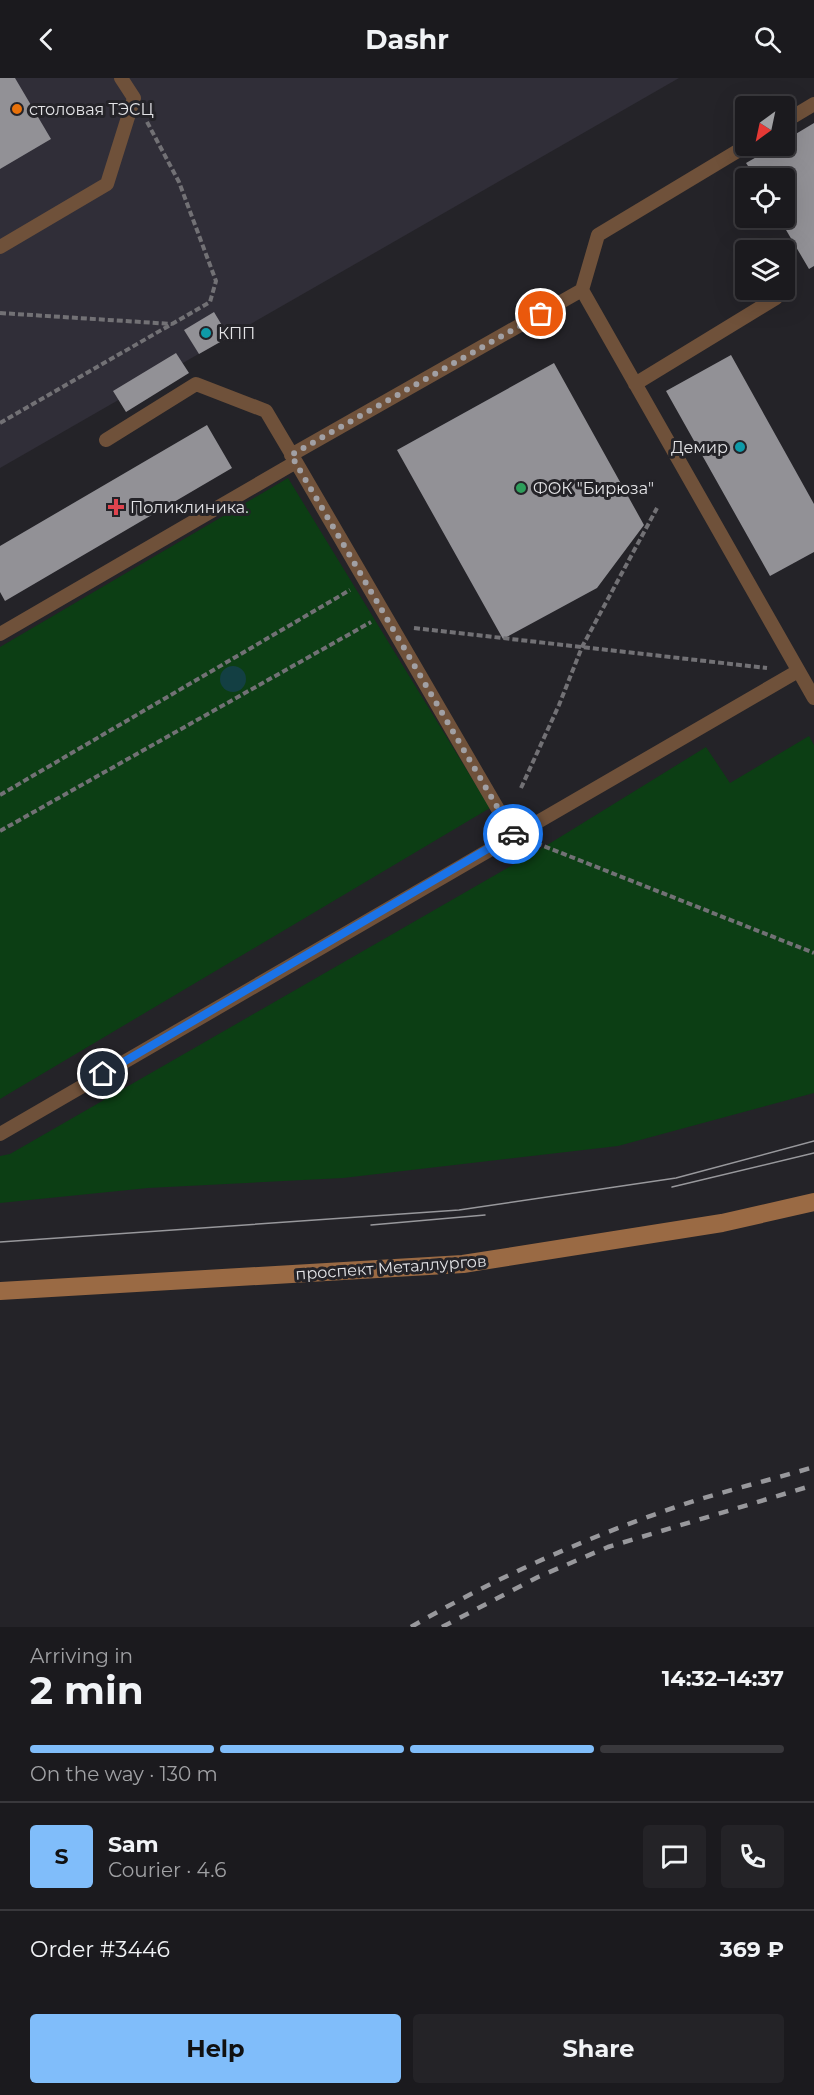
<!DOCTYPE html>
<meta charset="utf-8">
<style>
body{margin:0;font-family:Montserrat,sans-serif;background:#242327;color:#f1f3f6;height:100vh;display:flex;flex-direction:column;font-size:22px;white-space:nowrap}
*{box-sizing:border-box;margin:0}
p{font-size:20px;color:#a0a1a4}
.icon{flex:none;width:33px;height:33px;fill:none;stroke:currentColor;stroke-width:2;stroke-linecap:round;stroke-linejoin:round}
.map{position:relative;height:1549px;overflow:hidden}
.panel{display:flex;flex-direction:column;background:#1b1a1e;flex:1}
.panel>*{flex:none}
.needle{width:39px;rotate:213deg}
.fabs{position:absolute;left:735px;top:18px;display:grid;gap:12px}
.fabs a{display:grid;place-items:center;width:60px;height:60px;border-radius:6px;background:#1b1a1e;box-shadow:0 6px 24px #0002,0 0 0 2px #39383c;font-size:30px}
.pin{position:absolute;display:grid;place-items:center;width:51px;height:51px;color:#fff;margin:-26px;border:3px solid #fff;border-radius:50%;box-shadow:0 2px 6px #0007}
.courier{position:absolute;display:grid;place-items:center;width:60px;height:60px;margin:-30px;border:4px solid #1a73e8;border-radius:50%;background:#fff;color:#222;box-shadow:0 2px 8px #0007}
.overview em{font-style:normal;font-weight:700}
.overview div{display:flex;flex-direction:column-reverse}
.overview{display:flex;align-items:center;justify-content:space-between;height:102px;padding:0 30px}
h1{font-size:39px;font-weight:700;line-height:45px}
.bar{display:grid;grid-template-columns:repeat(4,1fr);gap:9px 6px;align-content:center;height:72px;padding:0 30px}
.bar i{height:8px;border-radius:4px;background:#39383c}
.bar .current{background:#80bdfa}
.bar p{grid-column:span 4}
.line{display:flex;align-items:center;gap:15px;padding:0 30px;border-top:2px solid #39383c}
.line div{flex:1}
.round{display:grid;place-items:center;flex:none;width:63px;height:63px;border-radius:6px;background:#242327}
.primary-button{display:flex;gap:12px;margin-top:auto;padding:12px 30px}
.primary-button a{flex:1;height:69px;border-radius:6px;background:#80bdfa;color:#111;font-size:24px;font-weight:700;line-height:69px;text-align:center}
.primary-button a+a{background:#242327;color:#f1f3f6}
header{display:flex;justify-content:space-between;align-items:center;height:78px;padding:0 30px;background:#1b1a1e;font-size:27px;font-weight:700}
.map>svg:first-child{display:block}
</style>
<header><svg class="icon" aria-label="back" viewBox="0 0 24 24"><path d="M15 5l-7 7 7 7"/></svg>Dashr<svg class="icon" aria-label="search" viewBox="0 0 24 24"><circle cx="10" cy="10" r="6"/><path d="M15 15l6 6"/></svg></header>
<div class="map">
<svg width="814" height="1549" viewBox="0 0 814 1549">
<rect width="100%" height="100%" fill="#242328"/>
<path fill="#302e38" d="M0 0H679L0 390Z"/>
<path fill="#0c3e14" d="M288 400 490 730 0 1021V569Z
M809 658 814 667V1015L618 1068 343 1100 148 1110 0 1125V1078L10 1076 544 769 706 669 730 705Z"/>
<path fill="#133f43" d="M220 601a13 13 0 1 1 26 0a13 13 0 1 1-26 0Z"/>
<path fill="#929196" d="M0 0H15L51 61 0 91Z
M814 45V188L809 191 779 140H784V100H756L746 85 776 68H784V63Z
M214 234 229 259 199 276 184 252Z
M176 275 189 295 126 334 113 313Z
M731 277 814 426V474L770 498 666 313Z
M554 285 644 447 597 510 503 561 397 372Z
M207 347 232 390 5 523 0 514V468Z"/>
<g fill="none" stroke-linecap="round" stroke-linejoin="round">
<path stroke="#727175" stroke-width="4" stroke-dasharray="6 3" stroke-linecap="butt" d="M0 235 172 246
M0 345 210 224 216 203 179 104 146 42
M414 550 767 590
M521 710 559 627 582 569 657 430
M0 717 350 512
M0 753 371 544
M536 765 814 875"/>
<path stroke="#6f513a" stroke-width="14" d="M784 44 814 26
M746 68 598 157 582 212 814 620
M0 169 107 106 134 20 121 0
M635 306 776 220
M106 362 196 306 266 333 295 382
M291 377 582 212
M0 556 296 384 513 757
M0 1056 798 593"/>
<path stroke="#9a6a44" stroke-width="18" d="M0 1213 463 1186 722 1145 814 1124"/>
<path stroke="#98989c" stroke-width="1.5" d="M672 1109 814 1075
M371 1147 485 1137
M0 1164 459 1132 676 1100 814 1063"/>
<path stroke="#98989c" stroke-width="4.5" stroke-dasharray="10 10" stroke-linecap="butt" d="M411 1549C493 1501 583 1461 673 1430 719 1414 767 1403 814 1389
M442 1549 538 1499 608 1469 814 1407"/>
</g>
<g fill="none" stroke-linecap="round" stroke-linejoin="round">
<path stroke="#a1a0a4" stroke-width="6" stroke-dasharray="0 10.8" d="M513 756 291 377 541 236"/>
<path stroke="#1a73e8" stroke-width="8" d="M103 996 513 756"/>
</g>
<circle fill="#e8710a" stroke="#242328" stroke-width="2" cx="17" cy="31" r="6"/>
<g fill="#0f9aa8" stroke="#242328" stroke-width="2">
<circle cx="206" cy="255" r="6"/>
<circle cx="740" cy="369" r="6"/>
</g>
<circle fill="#2e9e5b" stroke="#242328" stroke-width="2" cx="521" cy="410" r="6"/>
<path fill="#e0444e" stroke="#242328" stroke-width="2" d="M113 420h6v6h6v6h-6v6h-6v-6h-6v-6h6z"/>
<g text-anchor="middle" stroke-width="6" stroke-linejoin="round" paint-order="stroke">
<g font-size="16" fill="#e4e4e7" stroke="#242328" text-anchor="start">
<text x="29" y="37">столовая ТЭСЦ</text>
<text x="218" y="261">КПП</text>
<text x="728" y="375" text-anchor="end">Демир</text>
<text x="533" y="416">ФОК "Бирюза"</text>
<text x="130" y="435">Поликлиника.</text>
</g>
<g font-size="16" fill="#e4e4e7" stroke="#242328">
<text transform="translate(391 1189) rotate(-4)" y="6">проспект Металлургов</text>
</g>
</g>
</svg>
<div class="fabs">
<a><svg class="needle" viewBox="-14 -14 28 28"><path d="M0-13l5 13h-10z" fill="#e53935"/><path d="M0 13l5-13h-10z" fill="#a0a1a4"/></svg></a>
<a><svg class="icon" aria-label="locate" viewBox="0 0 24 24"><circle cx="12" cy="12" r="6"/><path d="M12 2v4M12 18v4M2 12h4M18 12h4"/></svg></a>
<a><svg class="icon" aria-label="layers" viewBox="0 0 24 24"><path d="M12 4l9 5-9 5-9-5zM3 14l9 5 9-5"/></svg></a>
</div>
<div class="pin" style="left:541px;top:236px;background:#ea580c"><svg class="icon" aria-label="bag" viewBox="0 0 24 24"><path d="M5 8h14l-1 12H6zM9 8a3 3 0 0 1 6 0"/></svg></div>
<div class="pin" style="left:103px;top:996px;background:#1f2937"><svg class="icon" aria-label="home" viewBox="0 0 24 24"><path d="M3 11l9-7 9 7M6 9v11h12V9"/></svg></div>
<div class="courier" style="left:513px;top:756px"><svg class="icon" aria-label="car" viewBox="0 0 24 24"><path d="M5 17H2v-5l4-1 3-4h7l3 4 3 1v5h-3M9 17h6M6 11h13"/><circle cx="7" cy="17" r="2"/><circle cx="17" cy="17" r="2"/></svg></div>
</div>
<section class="panel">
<div class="overview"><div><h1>2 min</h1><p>Arriving in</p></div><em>14:32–14:37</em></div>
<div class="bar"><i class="current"></i><i class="current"></i><i class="current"></i><i></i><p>On the way · 130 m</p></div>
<div class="line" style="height:108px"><b class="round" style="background:#80bdfa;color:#111">S</b><div><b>Sam</b><p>Courier · 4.6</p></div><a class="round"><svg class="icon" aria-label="chat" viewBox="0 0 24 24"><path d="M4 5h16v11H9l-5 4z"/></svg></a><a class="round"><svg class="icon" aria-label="phone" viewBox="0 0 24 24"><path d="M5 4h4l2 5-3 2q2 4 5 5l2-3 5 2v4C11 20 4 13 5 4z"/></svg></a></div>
<div class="line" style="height:78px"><div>Order #3446</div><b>369 ₽</b></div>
<div class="primary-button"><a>Help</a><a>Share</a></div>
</section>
